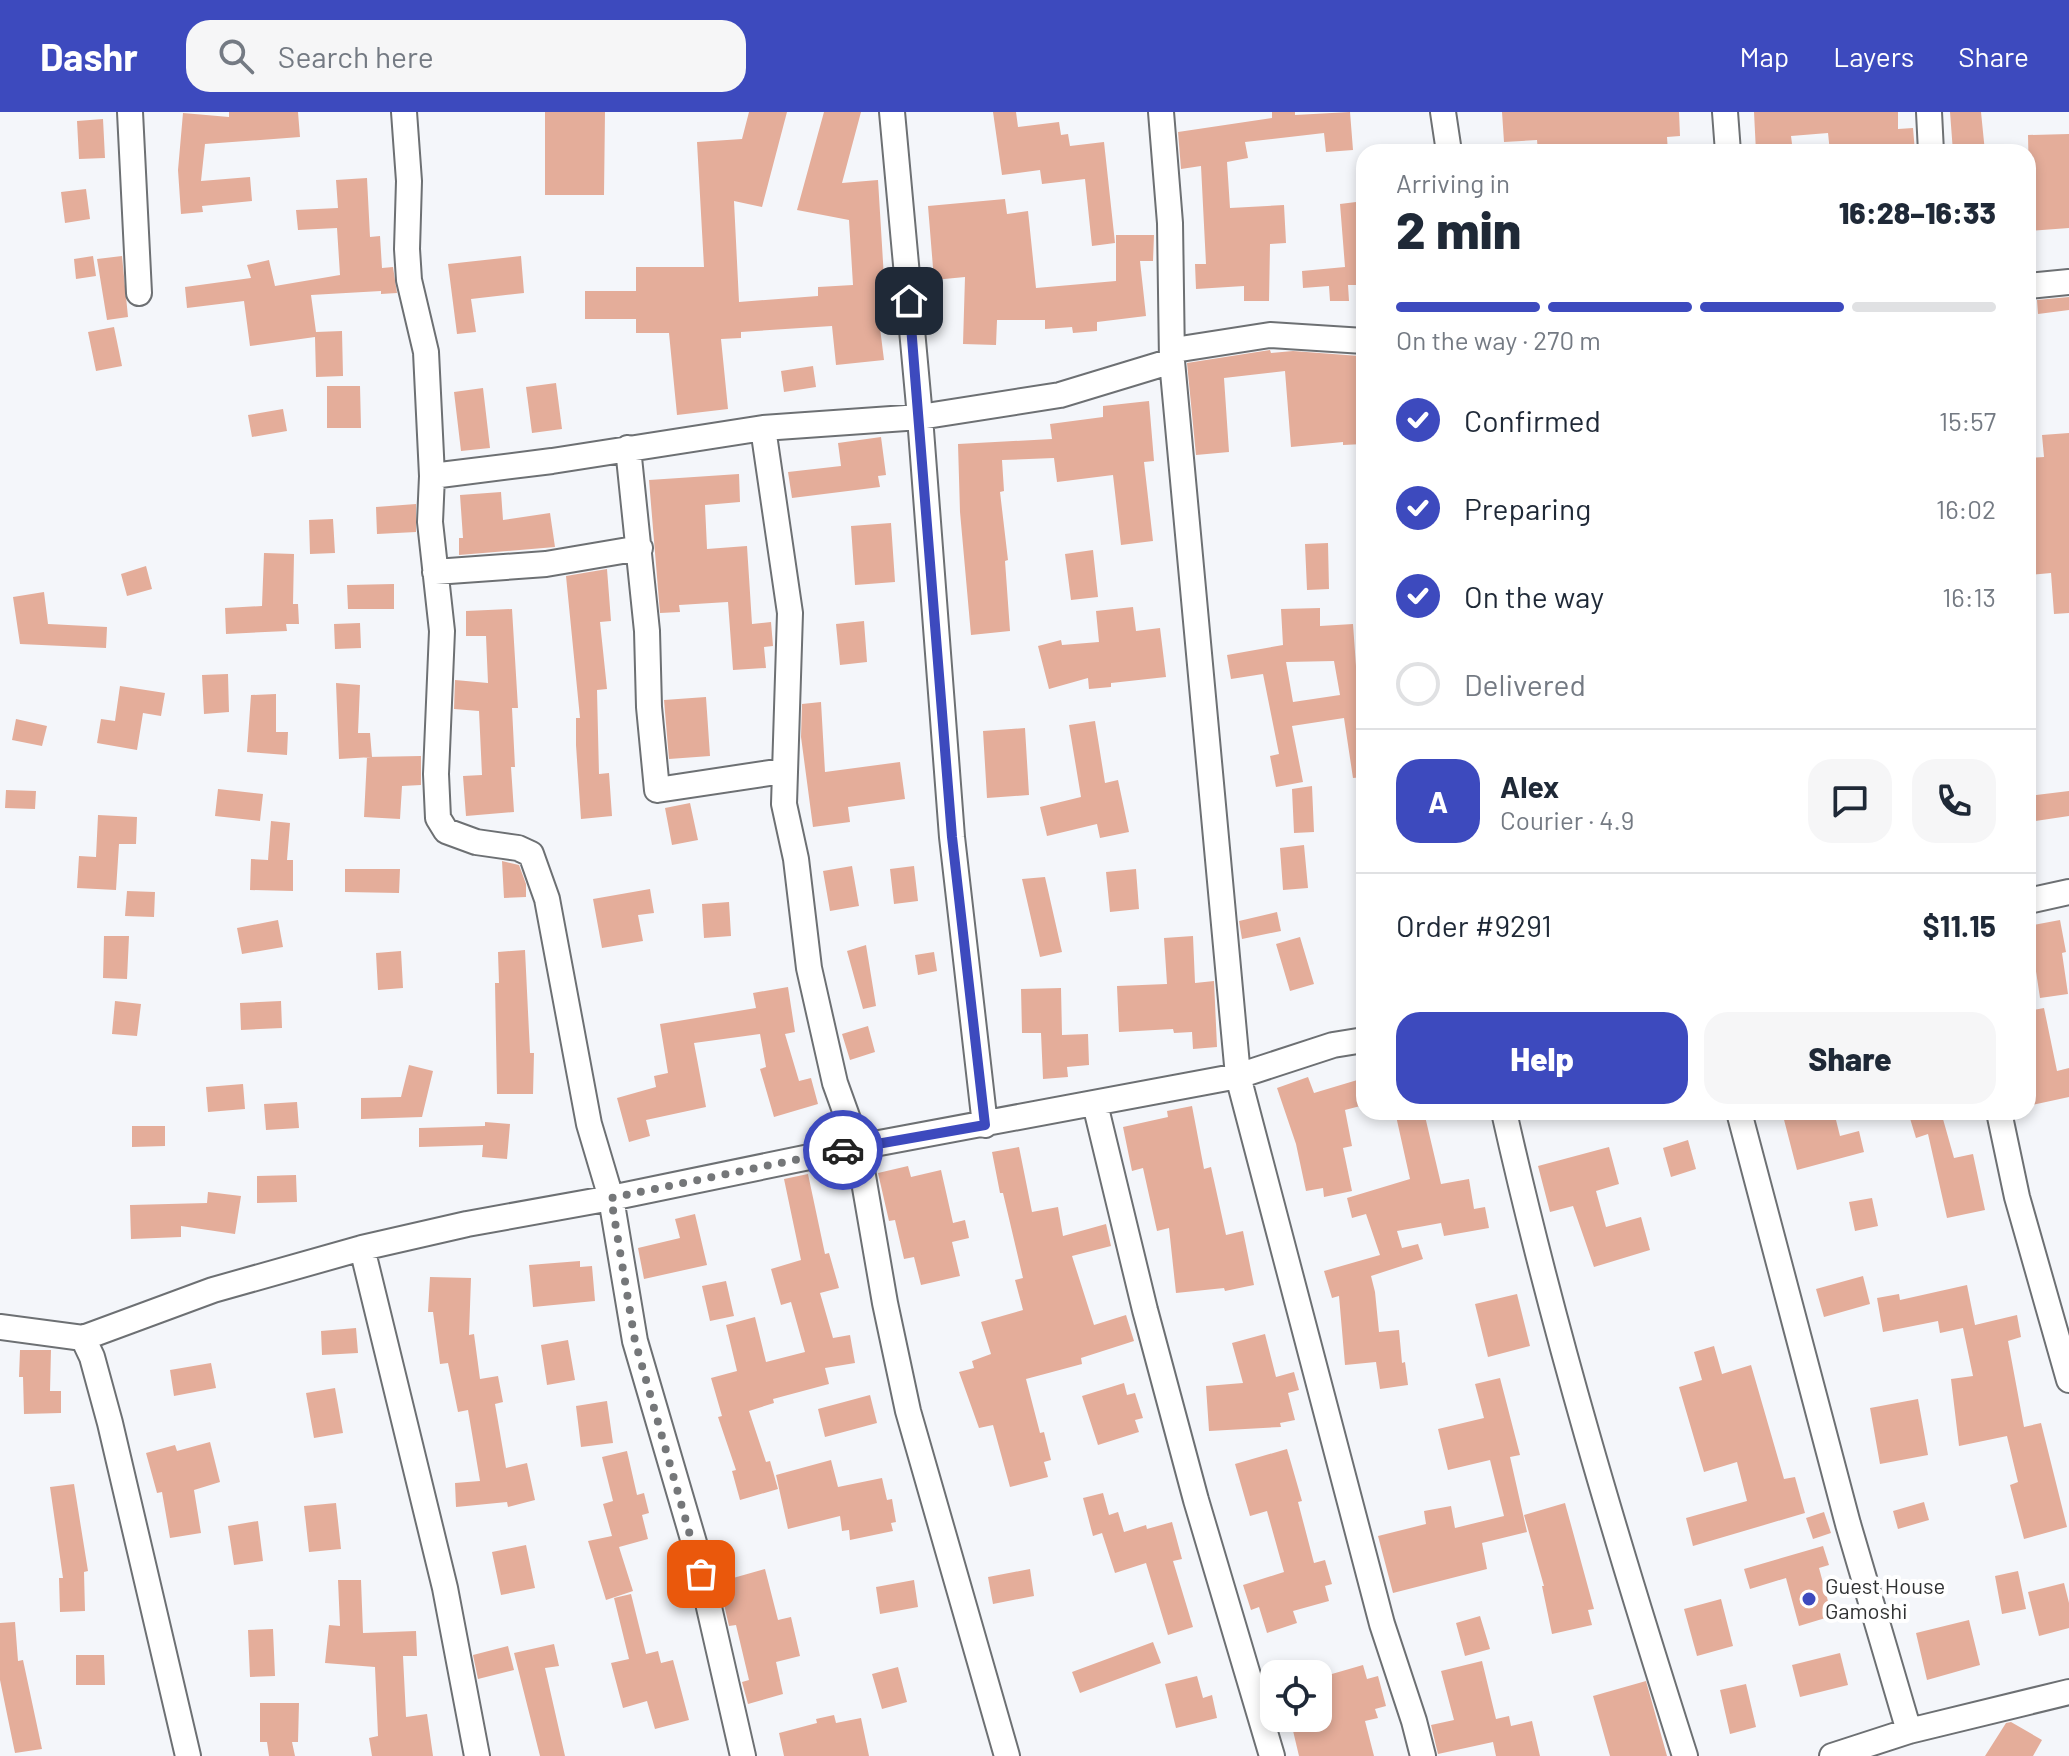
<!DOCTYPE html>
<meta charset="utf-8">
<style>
body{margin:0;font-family:Barlow,sans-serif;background:#f6f6f7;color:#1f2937;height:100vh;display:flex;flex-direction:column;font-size:30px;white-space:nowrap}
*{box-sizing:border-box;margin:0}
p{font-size:26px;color:#747a83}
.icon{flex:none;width:44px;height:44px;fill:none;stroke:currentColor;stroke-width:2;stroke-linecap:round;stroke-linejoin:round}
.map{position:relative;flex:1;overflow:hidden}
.side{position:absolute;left:1356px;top:32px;width:680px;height:976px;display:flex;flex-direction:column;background:#fff;border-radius:24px;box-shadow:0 4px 12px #0003}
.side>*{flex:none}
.tools{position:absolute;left:1260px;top:1548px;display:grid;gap:16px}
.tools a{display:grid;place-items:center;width:72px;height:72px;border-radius:16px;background:#fff;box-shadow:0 4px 12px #0003;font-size:40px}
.pin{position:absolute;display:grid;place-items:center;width:68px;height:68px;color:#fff;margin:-34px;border-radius:16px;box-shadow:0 4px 12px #0006}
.courier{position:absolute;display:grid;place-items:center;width:80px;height:80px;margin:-40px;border:6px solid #3d4abe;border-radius:50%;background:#fff;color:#222;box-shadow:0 2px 10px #0007}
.overview em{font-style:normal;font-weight:800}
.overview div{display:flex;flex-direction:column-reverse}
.overview{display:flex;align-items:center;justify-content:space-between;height:136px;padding:0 40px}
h1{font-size:52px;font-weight:800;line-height:60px}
.bar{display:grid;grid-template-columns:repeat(4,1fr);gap:12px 8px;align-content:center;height:96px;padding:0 40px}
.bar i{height:10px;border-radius:6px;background:#e0e1e3}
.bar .current{background:#3d4abe}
.bar p{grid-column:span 4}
.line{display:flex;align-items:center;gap:20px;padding:0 40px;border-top:2px solid #e0e1e3}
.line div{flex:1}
.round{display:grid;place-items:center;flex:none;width:84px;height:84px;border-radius:24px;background:#f6f6f7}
ol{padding:0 40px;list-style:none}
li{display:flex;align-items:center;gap:24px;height:88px}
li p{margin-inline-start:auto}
li .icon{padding:8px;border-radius:50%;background:#3d4abe;color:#fff;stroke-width:4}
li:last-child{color:#747a83}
li i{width:44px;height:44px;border:4px solid #e0e1e3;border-radius:50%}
.button{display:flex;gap:16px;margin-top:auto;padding:16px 40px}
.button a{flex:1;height:92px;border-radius:24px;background:#3d4abe;color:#fff;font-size:32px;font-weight:800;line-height:92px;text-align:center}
.button a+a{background:#f6f6f7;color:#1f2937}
header{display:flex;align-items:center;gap:48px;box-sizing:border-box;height:112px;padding:0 40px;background:#3d4abe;color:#fff}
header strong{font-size:38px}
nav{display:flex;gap:44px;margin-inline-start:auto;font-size:28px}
.search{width:560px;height:72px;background:#f6f6f7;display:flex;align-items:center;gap:20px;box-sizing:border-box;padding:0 28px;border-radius:24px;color:#747a83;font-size:30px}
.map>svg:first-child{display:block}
</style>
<header>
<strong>Dashr</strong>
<div class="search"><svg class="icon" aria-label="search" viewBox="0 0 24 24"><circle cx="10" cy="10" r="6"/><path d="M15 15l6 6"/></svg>Search here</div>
<nav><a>Map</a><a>Layers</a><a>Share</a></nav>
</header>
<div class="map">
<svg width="2069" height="1644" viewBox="0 0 2069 1644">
<rect width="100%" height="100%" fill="#f4f6fa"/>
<path fill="#e4ad9a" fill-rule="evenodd" d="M229 0H298L300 25 205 32 201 69 250 65 252 89 202 94 203 100 181 102 178 58 183 1 229 5Z
M545 0H605L604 83H545Z
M749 0H787L762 95 734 89 739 190 818 184V175L853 173 849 108 797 98 824 0H861L842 71 878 68 886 199 878 200 884 248 836 253 832 214 741 220V226L721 227 728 297 677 303 669 221H636V207H585V179H636V155H704L697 30 742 27Z
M993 0H1016L1018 15 1059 10 1061 23 1068 22 1070 34 1104 30 1115 131 1092 134 1085 67 1042 72 1040 58 1002 63Z
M1272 0H1295V3L1350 0 1353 38 1326 40 1324 21 1245 30 1248 46 1227 50 1230 96 1284 93 1286 131 1270 132 1269 189H1244V174L1196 177 1195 152H1206L1201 54 1181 57 1178 20 1272 6Z
M1502 0H1679L1680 24 1667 25 1668 40H1538L1537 28 1504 30Z
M1754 0H1898V17L1913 16 1915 40H1830L1828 21 1791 24 1793 40H1756Z
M1950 0H1981L1985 40H1953Z
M103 7 105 46 79 47 77 9Z
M2069 22V116L2030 119 2028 23Z
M367 66 370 125 380 124 382 156 393 155 397 181 381 182V179L311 183 316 220 342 219 343 264 316 265 315 225 250 234 244 189 187 196 185 175 251 166 247 153 269 148 275 174 340 163 337 116 298 118 296 98 338 96 336 68Z
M86 77 90 107 65 111 61 80Z
M1005 87 1007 102 1028 99 1036 176 1116 169V123H1154L1153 149H1140L1146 204 1097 210V219L1073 221 1072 215 1045 217V208H997L996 233 963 232 965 165 934 168 928 94Z
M1364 89V173H1348L1349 189H1330L1329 174 1303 176 1302 159 1345 155 1340 92Z
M93 144 96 164 76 167 74 147Z
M122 144 128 205 107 208 97 147Z
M521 144 524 181 471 187 476 220 457 222 448 152Z
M2069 185V198L2038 202 2037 188Z
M114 215 122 254 96 259 88 220Z
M1270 238 1271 241 1293 239 1359 244 1364 332 1343 333V330L1291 335 1285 259 1224 266 1229 340 1196 343 1187 251Z
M813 254 816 275 784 280 781 259Z
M556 271 562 317 532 321 526 275Z
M327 274H360L361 316H327Z
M483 276 490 336 461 339 454 280Z
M1149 289 1154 349 1144 350 1153 429 1121 433 1113 363 1057 370 1054 346 1002 348 1004 379 1000 380 1008 448 1005 449 1010 519 971 523 960 400 958 332 1052 327 1050 312 1103 305V294Z
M283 297 287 319 252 325 248 303Z
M2069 321V501L2054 502 2051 461 2028 463V346L2044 345 2042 323Z
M881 325 886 363 878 364 880 375 792 386 788 360 841 354 838 331Z
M739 362 740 390 705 393 707 437 747 434 752 512 771 510 773 534 764 535 766 556 733 558 728 490 679 493 680 500 660 501 649 368Z
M501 380 503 408 550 401 555 435 459 443V426H463L460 383Z
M416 392V420L377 422 376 395Z
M333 407 335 441 310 442 309 408Z
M891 411 895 470 855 473 851 414Z
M1328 431 1329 477 1307 478 1305 432Z
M1093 438 1098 485 1071 488 1065 442Z
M264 441 294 442 293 492H298L299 512H286L287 519 226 522 225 496 262 494Z
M146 454 152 477 127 484 121 462Z
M607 457 611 509 600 510 607 577 597 578 599 662 609 661 612 704 581 707 576 633V606H580L566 464Z
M394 472V497H348L347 473Z
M44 480 48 512 107 515 106 536 20 532 13 485Z
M1133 495 1136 519 1160 516 1166 565 1111 571V575L1089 577 1088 566 1049 577 1038 534 1061 528 1062 533 1099 530 1096 499Z
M1320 496V514L1353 512 1356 554 1364 553V665L1353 666 1344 606 1292 614 1303 670 1276 675 1270 644 1279 642 1263 562 1231 567 1227 543 1283 533 1281 497ZM1334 549 1340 583 1293 590 1286 550Z
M512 497 518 596H512L515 655H511L514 700 466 704 463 664 482 663 479 599 454 597 455 568 488 571 486 524H466V499Z
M864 509 867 550 840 553 836 512Z
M360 511 361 536 335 537 334 512Z
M228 562 229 600 204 602 202 563Z
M336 571 360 573 358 621H370L372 645 339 647Z
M120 574 165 581 161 604 143 601 137 638 97 631 101 607 115 609Z
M276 582V620H288L287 643 247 640 251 583Z
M706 585 710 644 669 647 664 588Z
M821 590 825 660 900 650 905 687 848 695 850 710 813 715 801 625 802 592Z
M16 607 47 614 42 634 12 628Z
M1095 609 1105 671 1118 668 1129 720 1100 726 1097 712 1047 724 1040 695 1081 685 1069 613Z
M1025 616 1029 683 987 686 983 619Z
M421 644V673L402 674 400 707 364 705 367 645Z
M1312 674 1314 720 1294 721 1292 677Z
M218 677 263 682 260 709 215 704Z
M6 678 36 679 35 697 5 696Z
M2069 679V704L2028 710V684Z
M690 691 698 728 672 733 665 696Z
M98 703 137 705 136 732H119L116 778 77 776 79 744 96 745Z
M271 709 290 711 287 748H293V779L250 778 251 747 268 748Z
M1304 733 1308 776 1283 778 1280 736Z
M502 749 519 753 526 772V785L504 786Z
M852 754 859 794 830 799 823 759Z
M914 754 918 789 894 792 890 757Z
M345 757H400L399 781 345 780Z
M1136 757 1139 797 1110 800 1106 760Z
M1045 765 1062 840 1040 845 1022 767Z
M650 777 654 801 638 803 643 829 602 836 593 787Z
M127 779 155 780 154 805 125 804Z
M729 790 731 824 704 826 702 792Z
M1277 800 1281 819 1242 827 1239 809Z
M278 808 283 835 242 842 237 816Z
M2060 808 2066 840 2062 841 2068 882 2040 886 2034 846 2028 847V814Z
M104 824H129L127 867 103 866Z
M1193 824 1195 871 1214 869 1217 935 1193 937 1192 920 1174 921 1173 917 1119 920 1117 874 1167 872 1164 826Z
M1300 825 1314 872 1290 879 1276 832Z
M866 833 876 894 863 897 847 839Z
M525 838 530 941H534L533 982H497L495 871H499L498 840Z
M401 839 403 876 378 878 376 841Z
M934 840 937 859 918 863 915 843Z
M788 875 795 920 785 922 799 969 811 966 818 992 774 1005 760 957 766 955 760 922 694 931 706 995 646 1008 650 1024 629 1030 617 986 656 975 654 964 668 961 660 912 756 896 753 881Z
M1061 876 1062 923 1088 922 1089 953 1067 955 1068 965 1043 967 1041 921H1022L1021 877Z
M115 889 141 892 137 924 112 922Z
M281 889 282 916 241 918 240 891Z
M2044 896 2057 959 2069 956V985L2028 994V899Z
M868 914 875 940 850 948 842 922Z
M409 953 433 959 422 1005 361 1007V986L401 985Z
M1308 965 1314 981 1364 966V993L1345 998 1352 1034 1343 1036 1352 1079 1324 1085 1323 1076 1306 1079 1296 1032 1277 976Z
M243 972 245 997 208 1000 206 975Z
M297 990 299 1016 266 1018 264 992Z
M1192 994 1204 1057 1211 1055 1226 1123 1243 1119 1254 1173 1225 1179 1224 1176 1176 1181 1169 1116 1157 1119 1143 1056 1132 1059 1123 1015 1168 1005 1167 999Z
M1412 1000H1424L1441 1072 1469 1067 1474 1097 1485 1095 1489 1116 1444 1124 1441 1111 1397 1119 1402 1136 1418 1132 1423 1147 1371 1164 1375 1180 1379 1220 1399 1218 1402 1251 1405 1250 1408 1273 1380 1277 1376 1250 1345 1253 1339 1184 1332 1186 1324 1159 1380 1143 1366 1102 1352 1106 1347 1086 1410 1067 1396 1004Z
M1782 1000H1834L1840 1024 1859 1019 1864 1040 1797 1058Z
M1908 1000H1941L1954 1046 1973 1042 1985 1098 1947 1106 1928 1022 1916 1026Z
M485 1010 510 1012 507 1047 482 1045 483 1033 419 1035V1016L485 1014Z
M132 1014H165V1034L132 1035Z
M1688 1028 1696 1057 1671 1065 1663 1036Z
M1019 1035 1032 1100 1058 1095 1063 1124 1106 1112 1111 1134 1072 1144 1094 1213 1126 1203 1134 1229 1081 1246 1082 1252 1026 1267 1040 1321 1044 1320 1051 1348 1044 1350 1048 1365 1010 1375 993 1313 979 1316 959 1260 974 1256 972 1249 991 1242 981 1210 1023 1198 1015 1168 1023 1166 1003 1081H1000L992 1040Z
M1609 1035 1619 1072 1596 1079 1606 1115 1641 1105 1650 1138 1594 1155 1573 1094 1550 1100 1538 1054Z
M908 1054 911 1065 941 1058 953 1111 965 1108 969 1126 952 1130 960 1164 921 1173 914 1145 904 1147 895 1108 889 1109 878 1061Z
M808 1062 825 1142 829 1141 839 1176 820 1181 833 1226 850 1223 855 1251 825 1256 829 1272 773 1287 774 1291 749 1299 766 1350 770 1349 778 1377 740 1388 732 1359 736 1358 718 1305 722 1304 711 1266 737 1259 726 1213 755 1205 766 1250 805 1240 791 1190 781 1193 771 1157 801 1148 784 1067Z
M296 1063 297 1090 257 1091V1064Z
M208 1080 241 1084 235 1122 181 1114V1125L131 1127 130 1093 207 1091Z
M1872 1086 1878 1114 1855 1119 1849 1090Z
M695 1102 707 1153 644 1167 638 1136 680 1126 675 1107Z
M580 1149V1155L592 1154 595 1189 533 1195 529 1153Z
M1863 1164 1870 1192 1824 1205 1816 1177Z
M430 1165 471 1166 469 1223 474 1222 480 1267 498 1264 503 1290 495 1292 506 1356 527 1351 535 1388 508 1395 507 1390 456 1395 455 1371 480 1369 468 1298 458 1300 448 1251 440 1252 433 1200H428Z
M726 1169 734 1204 710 1209 702 1174Z
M1967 1173 1975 1213 2017 1203 2021 1225 2008 1229 2024 1315 2041 1311 2067 1415 2024 1427 2010 1373 2018 1370 2007 1324 1959 1334 1951 1267 1973 1264 1963 1216 1940 1221 1938 1209 1883 1220 1877 1186 1899 1182 1900 1188Z
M1517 1182 1530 1234 1488 1245 1475 1192Z
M356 1216 358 1241 322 1243 321 1219Z
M1265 1222 1276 1265 1294 1260 1299 1278 1288 1281 1295 1308 1280 1311 1281 1315 1209 1319 1206 1274 1243 1271 1232 1231Z
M568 1228 575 1268 547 1273 541 1233Z
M1714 1234 1722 1262 1751 1253 1784 1367 1795 1365 1805 1401 1693 1434 1686 1406 1747 1389 1737 1350 1704 1360 1679 1275 1702 1268 1694 1240Z
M20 1238H51L50 1279H61V1301L24 1302 23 1265H19Z
M211 1251 216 1276 174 1284 170 1258Z
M1500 1266 1520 1343 1510 1345 1527 1420 1482 1431 1487 1457 1393 1481 1378 1424 1426 1412 1424 1399 1451 1394 1455 1416 1504 1404 1490 1348 1448 1358 1438 1317 1484 1306 1475 1272Z
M1124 1271 1127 1283 1135 1281 1143 1306 1135 1308 1139 1320 1098 1333 1082 1284Z
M335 1276 343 1321 314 1326 306 1281Z
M870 1283 877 1311 825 1325 818 1297Z
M1918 1287 1928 1343 1880 1352 1870 1296Z
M607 1289 613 1331 581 1335 576 1294Z
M210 1330 220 1370 194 1378 201 1421 170 1426 162 1380 157 1381 146 1341 175 1333 177 1339Z
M1287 1337 1302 1389 1298 1390 1314 1451 1325 1448 1332 1472 1325 1474 1329 1489 1293 1499 1297 1511 1267 1521 1259 1495 1251 1498 1243 1473 1284 1460 1267 1399 1250 1404 1235 1352Z
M627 1339 637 1383 644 1381 649 1401 642 1403 648 1427 619 1435 633 1479 606 1488 588 1429 612 1424 603 1392 613 1389 602 1345Z
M831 1348 838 1375 882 1366 887 1388 892 1387 896 1410 891 1411 893 1419 850 1428 849 1418 842 1419 840 1404 788 1417 776 1363Z
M74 1372 88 1459 84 1460 85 1499 60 1500 59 1466H63L50 1375Z
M1103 1381 1109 1403 1118 1400 1124 1420 1146 1413 1147 1417 1172 1410 1182 1447 1173 1449 1193 1515 1168 1523 1146 1451 1115 1461 1102 1421 1093 1424 1083 1386Z
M1924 1390 1929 1408 1898 1417 1893 1399Z
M336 1391 341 1437 309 1440 304 1394Z
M1565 1391 1594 1497 1588 1498 1592 1513 1552 1522 1542 1474H1544L1524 1403Z
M1824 1400 1831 1421 1813 1427 1806 1406Z
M258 1409 263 1449 234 1453 228 1414Z
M526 1433 535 1476 501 1483 492 1440Z
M1823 1434 1829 1453 1819 1456 1832 1504 1799 1514 1786 1466 1750 1477 1744 1457Z
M765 1457 778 1508 791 1505 800 1544 776 1550 783 1582 748 1592 742 1570 749 1568 736 1513 729 1514 719 1470Z
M1030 1457 1034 1484 993 1492 988 1465Z
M2018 1459 2026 1497 2002 1502 1995 1464Z
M338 1468H361L363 1521 416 1519 417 1544H403L406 1605 427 1602 433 1644H372L369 1626 378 1624 375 1555 325 1551 329 1513 340 1514Z
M914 1468 918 1495 880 1502 876 1475Z
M2064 1471 2069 1491V1516L2039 1524 2028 1480Z
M631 1482 646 1542 658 1539 661 1551 673 1548 689 1608 655 1617 647 1589 623 1596 611 1551 629 1547 614 1486Z
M1721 1487 1733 1534 1697 1544 1684 1497Z
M1480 1504 1490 1537 1465 1544 1456 1511Z
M1969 1508 1980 1553 1927 1568 1916 1521Z
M15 1510 18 1549 23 1548 42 1637 15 1641 0 1568V1511Z
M273 1517 275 1564 250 1565 248 1518Z
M1153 1530 1161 1551 1080 1581 1072 1560Z
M554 1532 559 1554 545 1556 565 1644H540L514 1541Z
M508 1534 514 1558 478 1567 473 1543Z
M1840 1541 1848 1573 1800 1585 1792 1553Z
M76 1543H104L105 1573H76Z
M1482 1549 1496 1607 1509 1604 1511 1614 1532 1609 1540 1644H1496L1493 1630 1438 1642 1431 1613 1454 1608 1441 1559Z
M1363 1553 1367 1567 1378 1564 1386 1594 1375 1597 1378 1606 1365 1609 1374 1644H1299L1290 1606H1329L1318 1566Z
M898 1555 907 1590 882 1597 872 1562Z
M1197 1564 1203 1586 1212 1583 1217 1606 1176 1616 1165 1572Z
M1646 1569 1667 1644H1610L1593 1584Z
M1746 1572 1756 1615 1730 1622 1720 1578Z
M260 1591H299L298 1630H292L295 1644H269L267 1630H260Z
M834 1603 836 1611 861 1606 869 1644H784L779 1621 817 1611 816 1607Z
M2011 1610 2042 1628 2033 1644H1985L2006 1611Z"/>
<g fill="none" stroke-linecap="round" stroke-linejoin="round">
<defs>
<path id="street" d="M130 0 139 181
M404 0 409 69 407 137 409 168 426 240 432 364 430 410 442 519 436 662 438 706 446 719 476 730 518 736 531 742 547 787 589 1012 611 1086 635 1229 695 1434 743 1644
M892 0 920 305 952 725 985 1013
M1161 0 1170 111 1172 249 1238 964 1382 1512 1414 1609 1423 1644
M1443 0 1449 40
M1725 0 1728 40
M1929 0 1931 40
M2028 174 2069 170
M1174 238 1270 223 1364 229
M763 316 790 501 784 692 796 747 809 856 835 971 858 1035 885 1191 908 1299 1007 1644
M628 336 647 519 649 595 657 678 783 659
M432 364 552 349 763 316 920 305 1060 283 1172 249
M435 460 546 452 640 436
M2028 789 2069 780
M1095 992 1145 1198 1196 1388 1272 1644
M1504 1000C1553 1218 1617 1431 1685 1644
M1739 1000 1848 1412 1909 1619
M1999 1000 2017 1085 2069 1268
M362 1136 445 1476 477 1644
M0 1215 83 1226 213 1178 362 1136 467 1112 611 1086 858 1035 1238 964 1333 933 1364 928
M83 1226 92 1245 110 1311 188 1644
M1832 1644 1909 1619 2069 1580"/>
</defs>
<use href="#street" stroke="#6d7073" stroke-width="28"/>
<use href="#street" stroke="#fff" stroke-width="24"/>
</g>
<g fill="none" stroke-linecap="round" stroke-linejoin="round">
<path stroke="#757779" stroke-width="8" stroke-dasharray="0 14.4" d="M701 1462 635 1229 611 1086 843 1038"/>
<path stroke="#3d4abe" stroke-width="10" d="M843 1038 985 1013 952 725 909 189"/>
</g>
<circle fill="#3d4abe" stroke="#fff" stroke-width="3" cx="1809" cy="1487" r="8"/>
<g text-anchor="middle" stroke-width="8" stroke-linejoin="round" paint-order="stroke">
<g font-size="22" fill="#313233" stroke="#fff" text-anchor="start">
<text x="1825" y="1482">Guest House<tspan x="1825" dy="25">Gamoshi</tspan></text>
</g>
</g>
</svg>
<div class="tools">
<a><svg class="icon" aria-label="locate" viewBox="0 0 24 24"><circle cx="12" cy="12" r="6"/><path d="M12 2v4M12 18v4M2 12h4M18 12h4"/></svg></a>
</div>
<div class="pin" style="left:701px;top:1462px;background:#ea580c"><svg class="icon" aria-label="bag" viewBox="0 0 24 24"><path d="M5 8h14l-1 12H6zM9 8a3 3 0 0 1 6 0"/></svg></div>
<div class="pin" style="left:909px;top:189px;background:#1f2937"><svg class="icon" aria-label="home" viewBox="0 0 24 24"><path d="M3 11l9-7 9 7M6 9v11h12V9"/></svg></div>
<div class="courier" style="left:843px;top:1038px"><svg class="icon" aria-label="car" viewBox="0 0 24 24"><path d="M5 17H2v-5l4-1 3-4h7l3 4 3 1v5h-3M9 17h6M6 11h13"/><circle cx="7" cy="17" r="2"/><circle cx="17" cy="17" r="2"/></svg></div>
<section class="side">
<div class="overview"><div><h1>2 min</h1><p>Arriving in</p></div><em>16:28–16:33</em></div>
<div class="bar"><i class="current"></i><i class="current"></i><i class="current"></i><i></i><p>On the way · 270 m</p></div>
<ol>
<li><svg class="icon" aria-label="check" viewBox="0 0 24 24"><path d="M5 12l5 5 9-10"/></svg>Confirmed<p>15:57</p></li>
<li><svg class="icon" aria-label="check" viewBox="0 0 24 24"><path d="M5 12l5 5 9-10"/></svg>Preparing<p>16:02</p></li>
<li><svg class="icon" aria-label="check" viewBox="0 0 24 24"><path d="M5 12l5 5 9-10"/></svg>On the way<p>16:13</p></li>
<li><i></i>Delivered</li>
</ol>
<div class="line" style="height:144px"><b class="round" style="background:#3d4abe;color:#fff">A</b><div><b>Alex</b><p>Courier · 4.9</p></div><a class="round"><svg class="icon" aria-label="chat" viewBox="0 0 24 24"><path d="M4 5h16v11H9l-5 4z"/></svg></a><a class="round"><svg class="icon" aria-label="phone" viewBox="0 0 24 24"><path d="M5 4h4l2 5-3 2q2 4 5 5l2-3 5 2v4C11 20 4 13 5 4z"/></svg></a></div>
<div class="line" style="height:104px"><div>Order #9291</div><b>$11.15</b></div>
<div class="button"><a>Help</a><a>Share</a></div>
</section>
</div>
